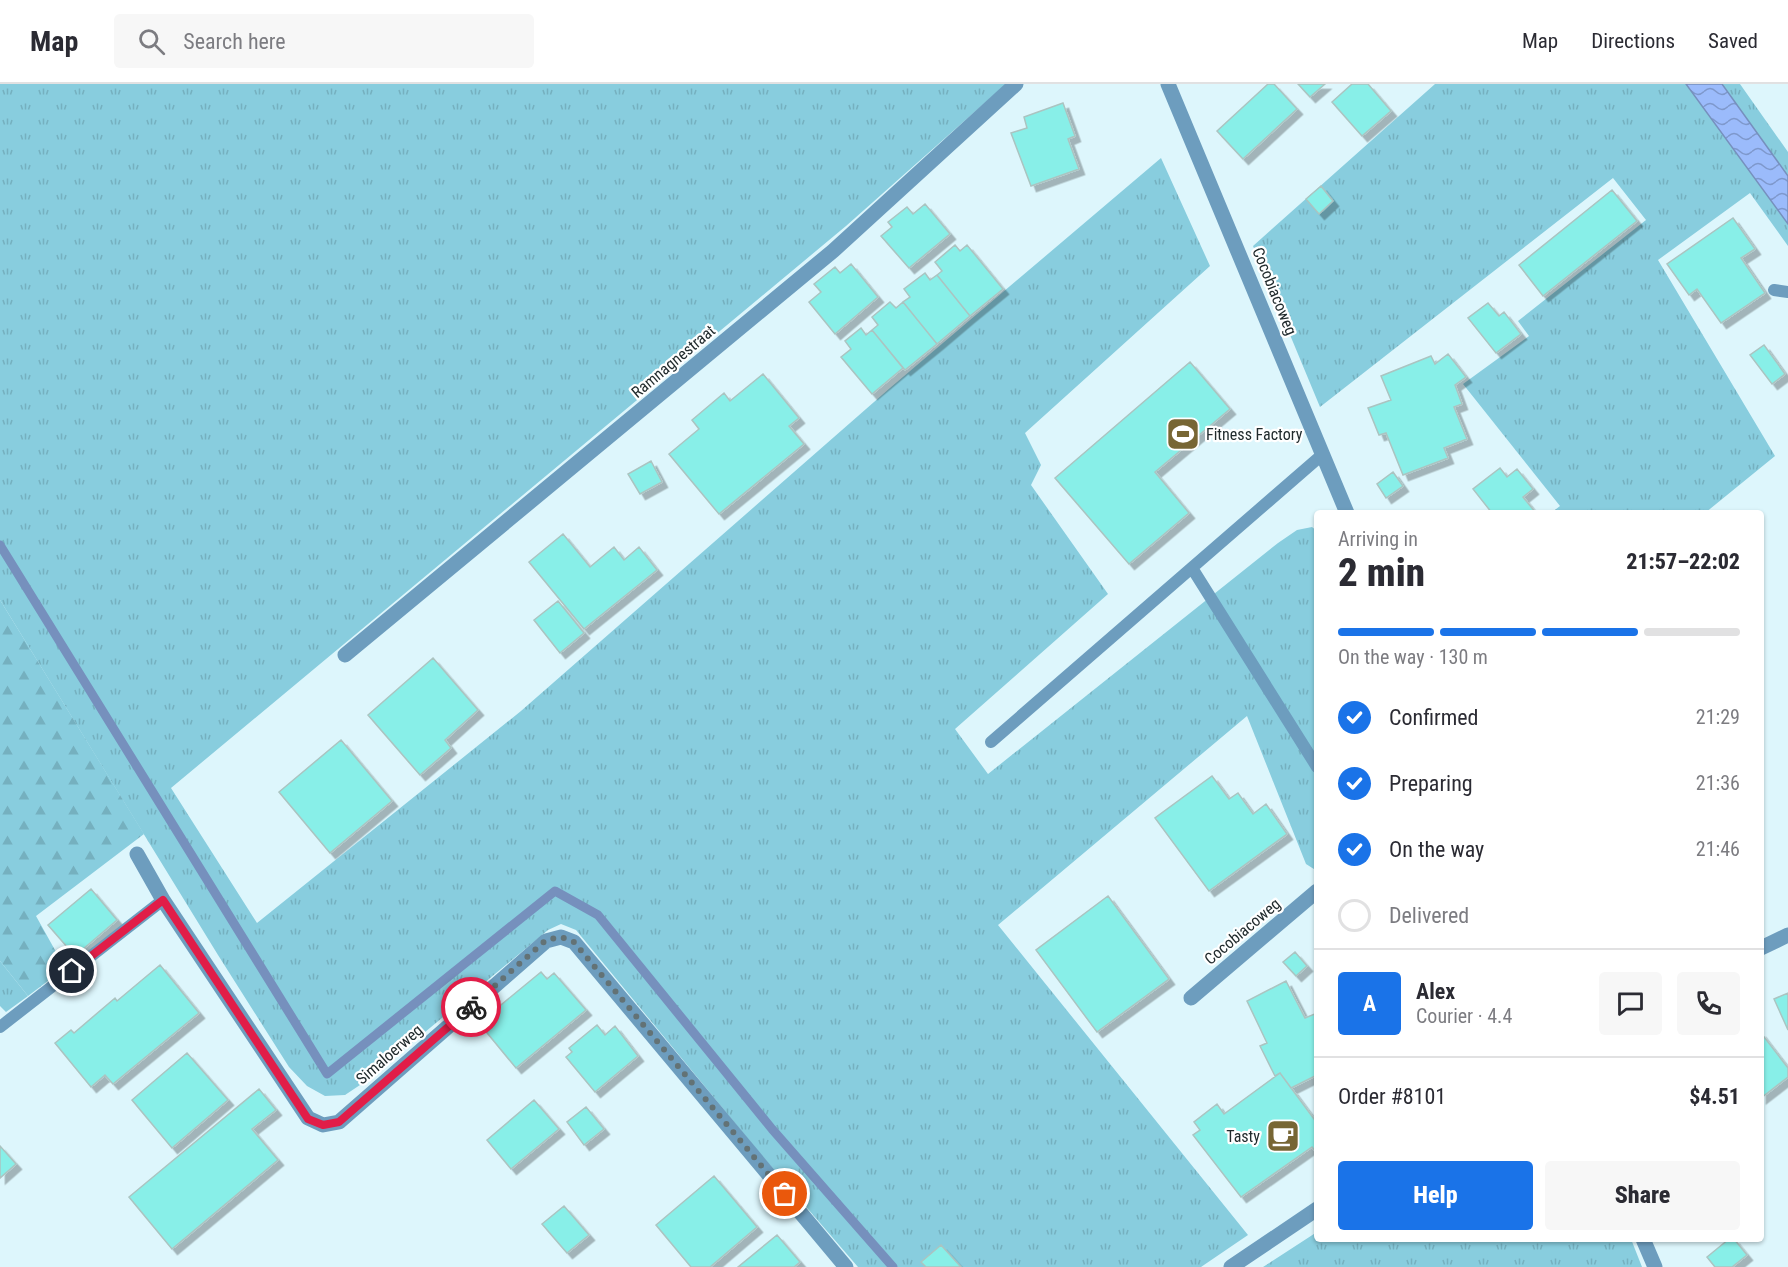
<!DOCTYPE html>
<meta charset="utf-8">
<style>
body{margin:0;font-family:"Roboto Condensed",sans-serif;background:#f7f7f7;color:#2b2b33;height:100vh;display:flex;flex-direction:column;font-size:22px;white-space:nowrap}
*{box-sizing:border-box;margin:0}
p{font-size:20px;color:#7c7c81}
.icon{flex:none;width:33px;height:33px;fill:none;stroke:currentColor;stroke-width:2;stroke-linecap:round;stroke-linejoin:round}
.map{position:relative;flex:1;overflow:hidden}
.drawer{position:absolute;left:1314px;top:426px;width:450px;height:732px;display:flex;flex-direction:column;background:#fff;border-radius:6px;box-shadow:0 2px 4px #0004}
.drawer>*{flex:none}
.pin{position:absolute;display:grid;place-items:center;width:51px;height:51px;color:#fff;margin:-26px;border:3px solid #fff;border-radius:50%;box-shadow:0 2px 6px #0007}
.courier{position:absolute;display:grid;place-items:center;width:60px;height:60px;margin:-30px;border:4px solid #e11d48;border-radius:50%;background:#fff;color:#222;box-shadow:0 2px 8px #0007}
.overview em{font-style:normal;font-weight:800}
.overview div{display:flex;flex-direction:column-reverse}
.overview{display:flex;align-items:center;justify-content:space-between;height:102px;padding:0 24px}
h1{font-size:39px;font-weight:800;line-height:45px}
.bar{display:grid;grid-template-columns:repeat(4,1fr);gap:9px 6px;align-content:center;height:72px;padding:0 24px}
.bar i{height:8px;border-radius:4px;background:#e1e1e2}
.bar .on{background:#1a73e8}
.bar p{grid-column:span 4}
.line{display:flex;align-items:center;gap:15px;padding:0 24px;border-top:2px solid #e1e1e2}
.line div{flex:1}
.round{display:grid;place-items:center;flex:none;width:63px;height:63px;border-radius:6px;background:#f7f7f7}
ol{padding:0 24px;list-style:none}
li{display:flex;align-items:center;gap:18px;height:66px}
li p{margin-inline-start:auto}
li .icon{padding:6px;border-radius:50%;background:#1a73e8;color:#fff;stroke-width:4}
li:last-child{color:#7c7c81}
li i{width:33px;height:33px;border:3px solid #e1e1e2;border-radius:50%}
.action{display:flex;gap:12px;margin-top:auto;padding:12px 24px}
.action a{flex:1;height:69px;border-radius:6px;background:#1a73e8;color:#fff;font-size:24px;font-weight:800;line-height:69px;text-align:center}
.action a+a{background:#f7f7f7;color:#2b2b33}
header{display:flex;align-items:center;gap:36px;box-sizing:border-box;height:84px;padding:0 30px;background:#fff;border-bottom:2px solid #e1e1e2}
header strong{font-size:28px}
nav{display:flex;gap:33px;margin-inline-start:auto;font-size:21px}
.search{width:420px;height:54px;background:#f7f7f7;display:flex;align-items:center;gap:15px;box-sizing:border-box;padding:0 21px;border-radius:6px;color:#7c7c81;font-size:22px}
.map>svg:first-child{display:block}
</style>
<header>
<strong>Map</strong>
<div class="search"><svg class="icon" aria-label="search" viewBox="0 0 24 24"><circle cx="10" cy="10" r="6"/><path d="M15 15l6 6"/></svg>Search here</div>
<nav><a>Map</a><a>Directions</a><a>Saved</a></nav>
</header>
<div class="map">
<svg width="1788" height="1183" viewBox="0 0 1788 1183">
<defs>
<pattern id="grass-tufts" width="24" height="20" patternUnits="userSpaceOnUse" patternTransform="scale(1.5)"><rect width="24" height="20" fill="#88cdde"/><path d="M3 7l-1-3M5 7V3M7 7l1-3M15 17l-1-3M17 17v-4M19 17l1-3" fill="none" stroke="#75b0bf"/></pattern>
<pattern id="forest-firs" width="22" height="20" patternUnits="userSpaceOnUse" patternTransform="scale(1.5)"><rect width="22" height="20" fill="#88cdde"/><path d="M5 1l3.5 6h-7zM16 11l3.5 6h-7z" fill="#75b0bf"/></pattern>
<pattern id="water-waves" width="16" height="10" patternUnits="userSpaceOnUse" patternTransform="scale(1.5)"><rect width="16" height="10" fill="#9bbbfb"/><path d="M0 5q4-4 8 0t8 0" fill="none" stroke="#7e98cc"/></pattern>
<filter id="shadow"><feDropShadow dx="5.5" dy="5.5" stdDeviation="0" flood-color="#0004"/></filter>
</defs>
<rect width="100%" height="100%" fill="#ddf6fc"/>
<path fill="url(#grass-tufts)" d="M0 0H1006L846 142 171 704 257 839 521 627 890 304 1161 74 1210 182 1025 349 1041 381 1031 401 1108 510 955 645 988 690 1278 459 1297 446 1312 443 1317 447V787L1306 780 1247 632 998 841 1248 1151 1201 1183H858L758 1067 576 846 561 840 548 846 366 997 345 1011 325 1012 307 1002 289 983 218 871 0 516Z
M1435 0H1686L1788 140V162L1750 109 1658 176 1775 372 1705 429H1551L1560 422 1463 300 1529 252 1518 237 1646 136 1613 94 1320 323 1253 162Z
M1722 0H1740L1788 68V92Z
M0 877 28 912 6 928 0 922Z
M1317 1148V1155H1631L1642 1183H1263Z"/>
<path fill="url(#forest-firs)" d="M0 516 144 750 36 832 65 884 28 912 0 877Z"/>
<path fill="url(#water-waves)" stroke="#7690bd" stroke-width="1.5" d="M1686 0H1722L1788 92V140Z"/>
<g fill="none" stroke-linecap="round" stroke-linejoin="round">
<path stroke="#7690bd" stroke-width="9" d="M0 461 327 990 555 807 598 831 772 1045 893 1183"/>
</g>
<path fill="#88efe8" stroke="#abc4c1" stroke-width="1.5" filter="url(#shadow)" d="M1268 0H1274L1297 25 1243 75 1217 47Z
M1298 0H1325L1310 13Z
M1352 0H1368L1391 27 1362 52 1332 18Z
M1063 19 1075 52 1068 55 1079 85 1031 102 1011 49 1027 44 1024 33Z
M1321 102 1333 117 1319 130 1306 115Z
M1612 106 1637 137 1543 212 1519 181Z
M925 120 950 150 909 184 881 152 892 143 888 138 907 123 913 130Z
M1733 134 1755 165 1741 174 1765 209 1721 239 1697 205 1689 211 1667 180Z
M955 161 960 167 967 161 1003 205 970 232 937 191 942 187 935 178Z
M851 180 878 213 835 250 809 218 821 208 814 200 835 183 840 189Z
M925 189 930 196 937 191 970 232 937 260 903 218 910 213 904 205Z
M890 218 896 224 903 218 937 260 905 286 872 246 878 241 872 233Z
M1488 219 1499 232 1504 228 1521 250 1496 269 1468 234Z
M861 244 866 251 872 246 903 284 872 310 841 273 851 265 845 257Z
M1764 261 1785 290 1772 300 1750 271Z
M1448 270 1466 293 1455 301 1462 320 1454 323 1467 355 1444 364 1448 374 1403 391 1386 349 1379 351 1368 324 1391 316 1381 292 1431 272 1435 280Z
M1190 278 1230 325 1155 388 1189 429 1129 480 1055 394Z
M763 290 799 334 789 342 804 360 719 430 669 370 699 345 692 336 724 309 730 317Z
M651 377 662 398 640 410 628 390Z
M1500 384 1507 393 1517 385 1533 405 1523 413 1536 429H1492L1473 405Z
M1393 388 1403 402 1386 414 1377 400Z
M563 450 590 483 614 463 624 476 639 463 657 486 584 545 529 478Z
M558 517 584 549 560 569 534 536Z
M433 574 478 626 445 656 451 664 420 691 368 631Z
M341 656 392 717 330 769 279 708Z
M1212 692 1229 715 1238 709 1253 730 1266 720 1287 750 1209 807 1155 734Z
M91 805 117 836 75 872 48 841Z
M1108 812 1169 895 1097 948 1036 866Z
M1295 868 1307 882 1296 892 1283 878Z
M160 881 199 929 113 1000 105 991 91 1003 55 959 71 946 74 949 115 914 117 917Z
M541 888 547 895 554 889 586 926 516 984 479 939Z
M1286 897 1305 934 1317 929V991L1291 1004 1280 989 1275 992 1260 962 1267 959 1247 917Z
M1788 909V946L1774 915Z
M597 941 605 951 615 942 638 972 595 1008 566 973 572 968 569 964Z
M1761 949 1788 984V993L1761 1014Z
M187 969 228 1016 172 1064 132 1016Z
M1280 989 1317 1039V1069L1312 1063 1241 1113 1193 1051 1200 1046 1194 1038 1217 1020 1224 1030Z
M259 1005 276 1026 252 1045 278 1076 172 1165 129 1113Z
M534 1016 559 1045 511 1085 487 1056Z
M586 1023 604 1045 584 1061 567 1038Z
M0 1062 16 1080 0 1094Z
M714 1092 757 1143 710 1183H691L656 1141Z
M564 1122 589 1151 567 1169 542 1140Z
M777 1151 800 1178 794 1183H738Z
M1729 1155H1734L1747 1171 1732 1183H1715L1707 1173Z
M941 1161 961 1183H926L921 1178Z"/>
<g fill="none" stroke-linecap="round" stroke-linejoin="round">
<path stroke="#6d9dbe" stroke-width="12" d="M1774 206 1788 208
M1192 484 1317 683
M991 658 1323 370
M0 943 163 816"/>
<path stroke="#6d9dbe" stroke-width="15" d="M345 571 833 167 1016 0
M137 770 163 816 308 1034 323 1041 339 1038 546 857 561 853 574 858 846 1183
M1191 914 1317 807
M1643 1155 1655 1183"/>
<path stroke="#6d9dbe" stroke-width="15" d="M1168 0 1347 429
M1761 864 1788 851
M1231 1183 1317 1125"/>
</g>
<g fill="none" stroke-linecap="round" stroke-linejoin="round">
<path stroke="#637275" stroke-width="6" stroke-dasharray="0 10.8" d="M471 923 546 856 561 853 574 858 785 1110"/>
<path stroke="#e11d48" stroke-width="8" d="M72 887 163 816 308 1035 323 1041 339 1038 471 923"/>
</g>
<defs>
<symbol id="stadium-square" viewBox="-11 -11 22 22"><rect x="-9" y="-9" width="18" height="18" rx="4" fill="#776634" stroke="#fff"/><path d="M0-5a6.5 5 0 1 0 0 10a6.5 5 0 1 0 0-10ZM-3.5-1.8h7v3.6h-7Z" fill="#fff"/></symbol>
<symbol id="cafe-square" viewBox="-11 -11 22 22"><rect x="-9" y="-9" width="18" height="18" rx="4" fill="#776634" stroke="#fff"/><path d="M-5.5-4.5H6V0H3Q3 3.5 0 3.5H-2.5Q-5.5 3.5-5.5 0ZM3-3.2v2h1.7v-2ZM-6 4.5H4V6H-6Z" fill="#fff"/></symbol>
</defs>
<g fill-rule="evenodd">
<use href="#stadium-square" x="1164" y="331" width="38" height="38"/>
<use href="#cafe-square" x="1264" y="1033" width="38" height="38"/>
</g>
<g text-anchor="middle" stroke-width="4.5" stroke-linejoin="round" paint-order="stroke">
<g font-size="16" fill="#212b2d" stroke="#fff">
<text transform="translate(1275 207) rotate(68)" y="6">Cocobiacoweg</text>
<text transform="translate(673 277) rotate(-40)" y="6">Ramnagnestraat</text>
<text transform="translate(1242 847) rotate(-40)" y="6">Cocobiacoweg</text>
<text transform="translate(389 970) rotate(-41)" y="6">Simaloerweg</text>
</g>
<g font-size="16" fill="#212b2d" stroke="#fff" text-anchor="start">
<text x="1206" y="356">Fitness Factory</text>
<text x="1260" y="1058" text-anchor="end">Tasty</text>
</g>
</g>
</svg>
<div class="pin" style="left:785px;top:1110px;background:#ea580c"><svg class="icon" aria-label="bag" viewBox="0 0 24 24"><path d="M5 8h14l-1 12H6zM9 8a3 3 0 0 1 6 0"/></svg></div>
<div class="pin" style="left:72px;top:887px;background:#1f2937"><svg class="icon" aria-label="home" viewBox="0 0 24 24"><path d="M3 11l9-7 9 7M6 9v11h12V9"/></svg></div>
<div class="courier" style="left:471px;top:923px"><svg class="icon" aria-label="bike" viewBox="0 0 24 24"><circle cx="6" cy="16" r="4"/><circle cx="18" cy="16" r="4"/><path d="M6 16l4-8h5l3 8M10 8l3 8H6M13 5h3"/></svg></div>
<section class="drawer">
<div class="overview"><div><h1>2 min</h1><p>Arriving in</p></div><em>21:57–22:02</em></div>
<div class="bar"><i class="on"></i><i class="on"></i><i class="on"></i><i></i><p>On the way · 130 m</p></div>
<ol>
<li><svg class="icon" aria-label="check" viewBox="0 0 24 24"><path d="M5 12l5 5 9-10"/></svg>Confirmed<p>21:29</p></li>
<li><svg class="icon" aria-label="check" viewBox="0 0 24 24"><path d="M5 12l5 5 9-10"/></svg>Preparing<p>21:36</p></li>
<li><svg class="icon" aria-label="check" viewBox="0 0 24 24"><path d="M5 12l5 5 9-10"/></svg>On the way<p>21:46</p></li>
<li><i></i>Delivered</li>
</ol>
<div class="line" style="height:108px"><b class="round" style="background:#1a73e8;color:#fff">A</b><div><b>Alex</b><p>Courier · 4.4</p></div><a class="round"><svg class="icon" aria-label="chat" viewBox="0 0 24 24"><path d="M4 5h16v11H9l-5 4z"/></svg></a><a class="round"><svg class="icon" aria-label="phone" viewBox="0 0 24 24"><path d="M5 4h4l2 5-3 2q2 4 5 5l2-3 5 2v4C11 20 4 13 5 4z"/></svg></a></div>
<div class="line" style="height:78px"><div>Order #8101</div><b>$4.51</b></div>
<div class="action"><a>Help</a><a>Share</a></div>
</section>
</div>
